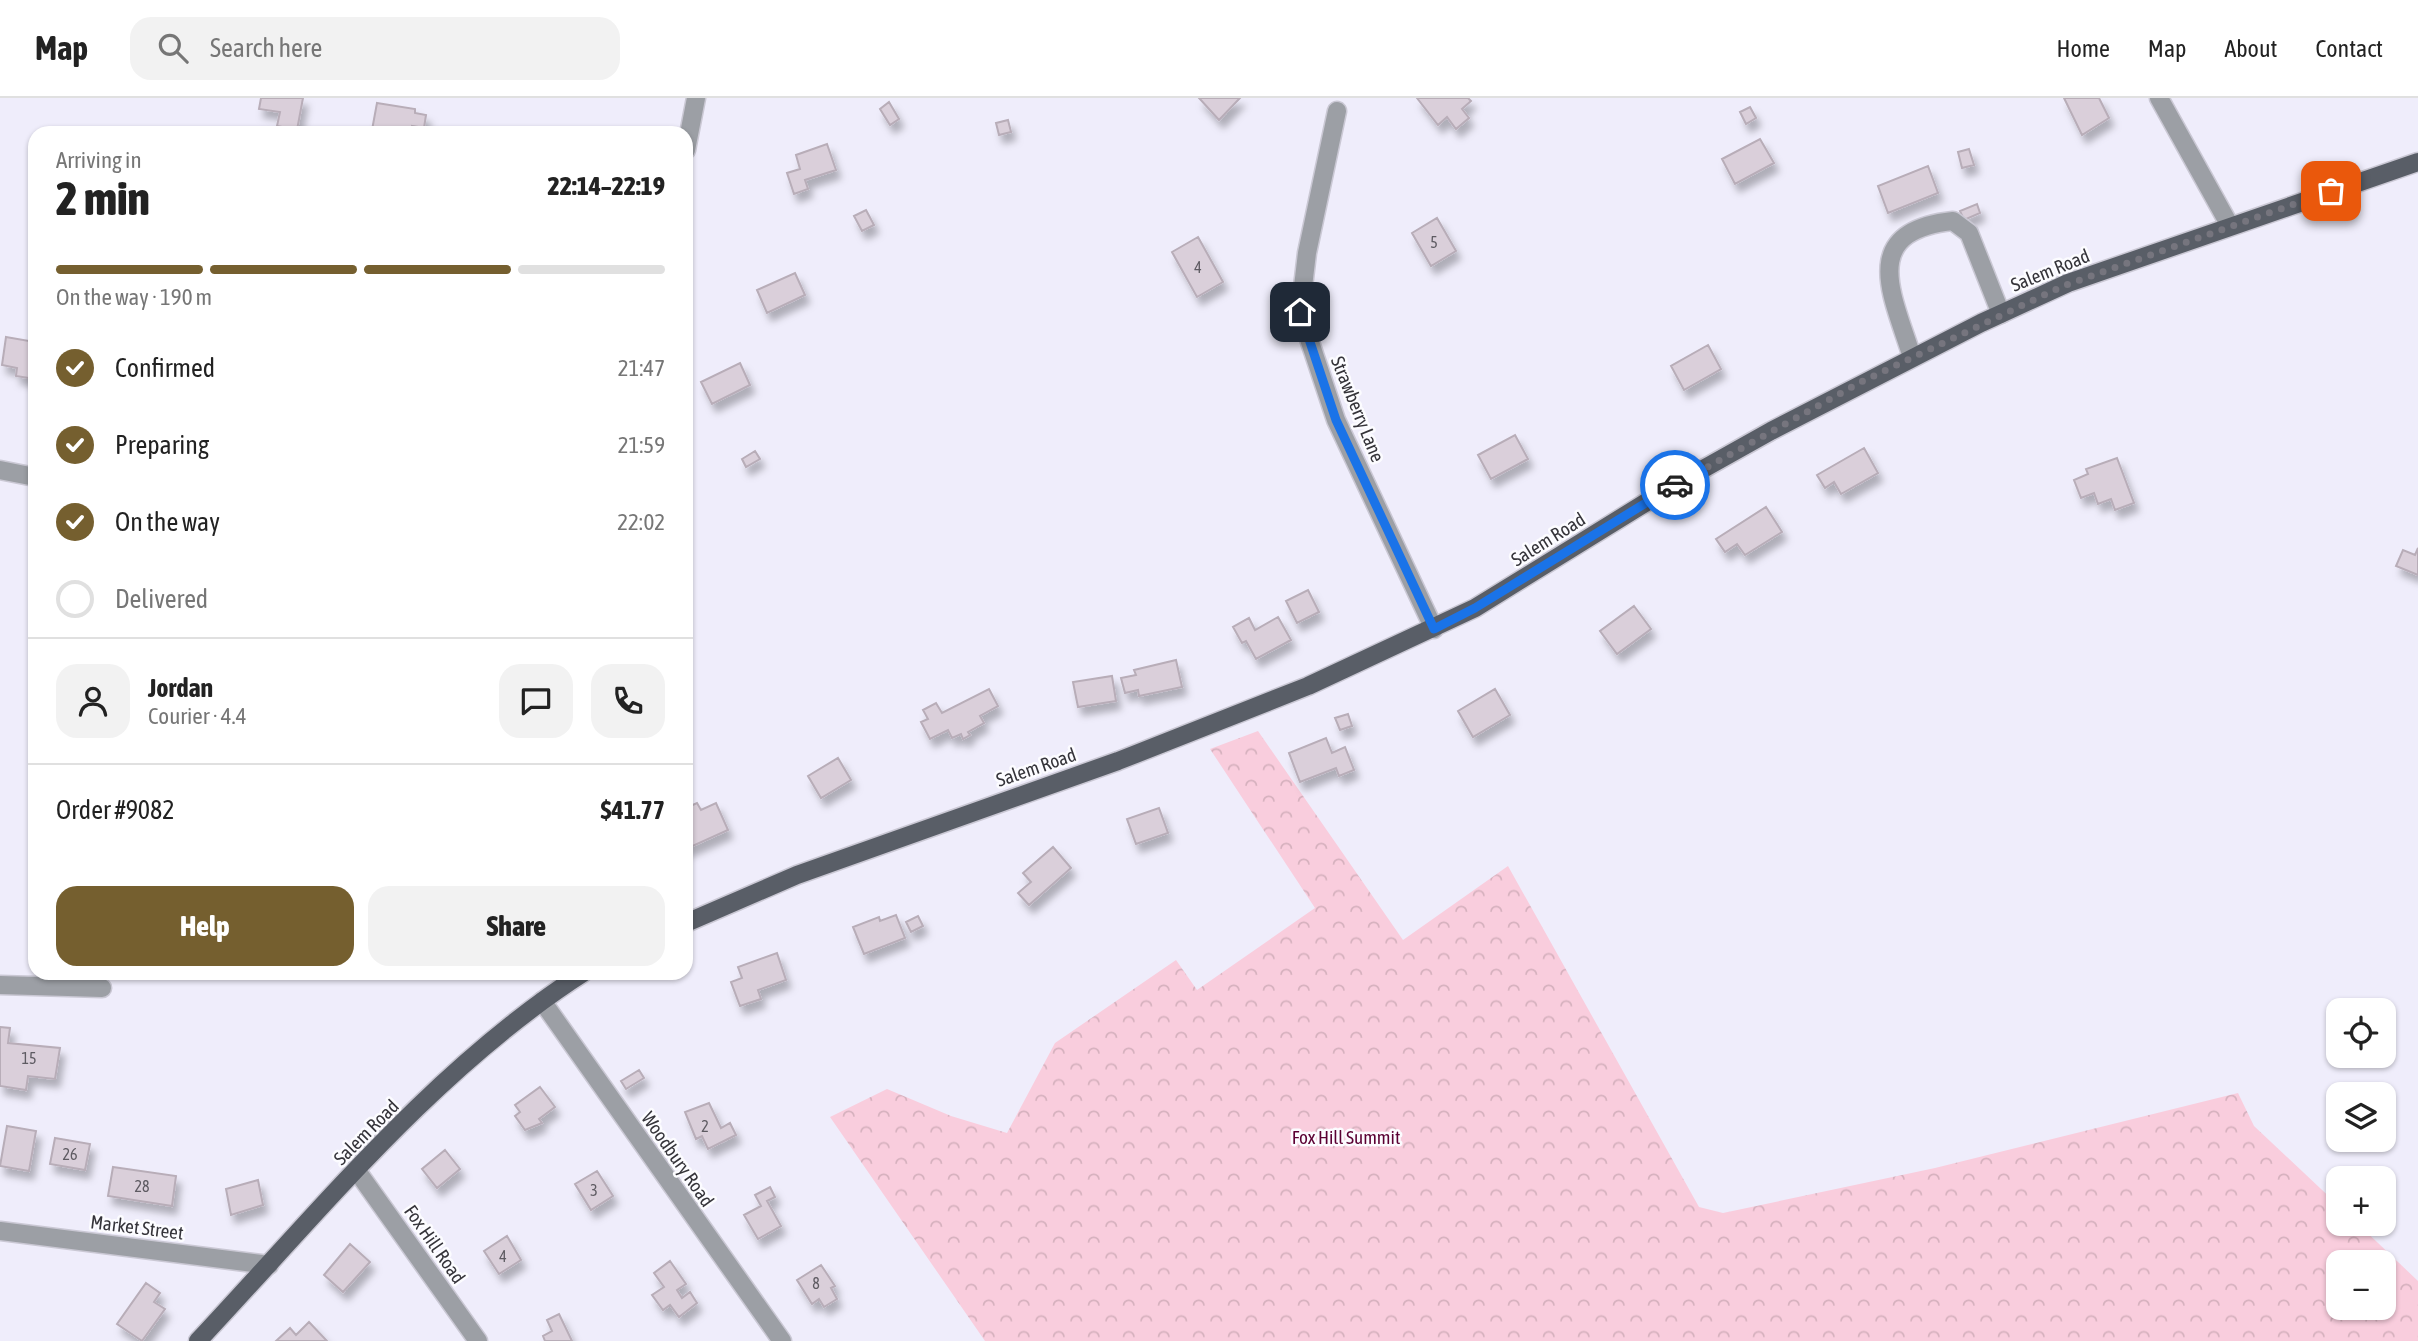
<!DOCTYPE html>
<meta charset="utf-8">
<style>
body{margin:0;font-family:"Asap Condensed",sans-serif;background:#f2f2f2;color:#222;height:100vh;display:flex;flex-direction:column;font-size:26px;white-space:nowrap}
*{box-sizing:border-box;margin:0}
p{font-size:23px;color:#767676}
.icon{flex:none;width:38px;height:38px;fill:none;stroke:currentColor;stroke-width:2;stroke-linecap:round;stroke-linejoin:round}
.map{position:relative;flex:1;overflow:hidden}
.panel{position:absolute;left:28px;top:28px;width:665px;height:854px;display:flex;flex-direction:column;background:#fff;border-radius:21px;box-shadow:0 2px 5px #0004}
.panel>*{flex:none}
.tools{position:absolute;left:2326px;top:900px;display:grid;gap:14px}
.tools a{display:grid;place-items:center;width:70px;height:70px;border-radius:14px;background:#fff;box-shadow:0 2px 5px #0004;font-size:35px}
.pin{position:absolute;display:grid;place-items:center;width:60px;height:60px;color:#fff;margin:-30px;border-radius:14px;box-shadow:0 4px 10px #0006}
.courier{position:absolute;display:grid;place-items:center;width:70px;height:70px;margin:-35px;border:5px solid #1a73e8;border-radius:50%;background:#fff;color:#222;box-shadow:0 2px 9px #0007}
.summary em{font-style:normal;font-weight:800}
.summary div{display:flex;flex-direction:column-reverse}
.summary{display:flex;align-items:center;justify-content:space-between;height:119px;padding:0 28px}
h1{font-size:46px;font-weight:800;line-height:52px}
.bar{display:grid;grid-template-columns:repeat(4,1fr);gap:10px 7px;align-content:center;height:84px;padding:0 28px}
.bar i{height:9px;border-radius:5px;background:#e0e0e0}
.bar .current{background:#755f2f}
.bar p{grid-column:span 4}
.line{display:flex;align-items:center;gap:18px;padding:0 28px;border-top:2px solid #e0e0e0}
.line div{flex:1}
.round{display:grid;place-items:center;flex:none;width:74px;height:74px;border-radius:21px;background:#f2f2f2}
ol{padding:0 28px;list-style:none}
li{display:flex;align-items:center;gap:21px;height:77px}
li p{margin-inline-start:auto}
li .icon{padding:7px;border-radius:50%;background:#755f2f;color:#fff;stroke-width:4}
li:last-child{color:#767676}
li i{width:38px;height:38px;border:4px solid #e0e0e0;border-radius:50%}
.primary-button{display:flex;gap:14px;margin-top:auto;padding:14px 28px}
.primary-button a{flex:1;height:80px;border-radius:21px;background:#755f2f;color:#fff;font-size:28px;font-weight:800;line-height:80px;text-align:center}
.primary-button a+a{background:#f2f2f2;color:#222}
header{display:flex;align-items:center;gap:42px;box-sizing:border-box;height:98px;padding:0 35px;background:#fff;border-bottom:2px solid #e0e0e0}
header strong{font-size:33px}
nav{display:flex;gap:38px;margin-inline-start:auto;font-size:24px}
.search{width:490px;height:63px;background:#f2f2f2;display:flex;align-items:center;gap:18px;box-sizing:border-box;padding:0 24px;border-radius:21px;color:#767676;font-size:26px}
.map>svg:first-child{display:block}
</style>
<header>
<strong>Map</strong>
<div class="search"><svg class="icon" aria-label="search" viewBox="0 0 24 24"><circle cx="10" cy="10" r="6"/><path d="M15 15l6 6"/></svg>Search here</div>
<nav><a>Home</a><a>Map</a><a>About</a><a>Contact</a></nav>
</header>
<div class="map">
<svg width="2418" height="1243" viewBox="0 0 2418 1243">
<defs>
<pattern id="park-crowns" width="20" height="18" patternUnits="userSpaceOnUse" patternTransform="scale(1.75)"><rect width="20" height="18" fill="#f9cddd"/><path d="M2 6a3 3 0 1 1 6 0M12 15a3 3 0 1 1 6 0" fill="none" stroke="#d6b1be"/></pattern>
<filter id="shadow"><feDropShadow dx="4.5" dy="8" stdDeviation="3.5" flood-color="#0004"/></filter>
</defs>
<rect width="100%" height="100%" fill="#efedfb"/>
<path fill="url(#park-crowns)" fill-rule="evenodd" d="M1258 633 1403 842 1508 768 1699 1109 1723 1115 1935 1070 2238 995 2254 1028 2338 1107V1125H2357L2418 1183V1243H985L830 1019 887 991 951 1018 1007 1035 1055 945 1176 862 1197 892 1315 810 1210 651ZM2338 1164H2384V1209H2338Z"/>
<path fill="#dacfda" stroke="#b8adb8" stroke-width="2" filter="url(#shadow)" d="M261 0H303L297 32 277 28 280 14 259 11Z
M1199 0H1240L1219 22Z
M1417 0H1468L1471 3 1462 11 1469 20 1456 31 1447 19 1438 27Z
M2064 0H2099L2109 20 2082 37Z
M889 4 899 21 890 27 880 11Z
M377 5 415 11V15L426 17 424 30 412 28 411 35 372 32Z
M1750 9 1756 20 1746 26 1740 14Z
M1008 22 1011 34 999 37 996 25Z
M1760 41 1774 65 1735 86 1722 61Z
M827 46 836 72 805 82 808 91 794 96 787 75 800 71 796 57Z
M1969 51 1974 67 1962 70 1958 54Z
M1928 68 1938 95 1888 115 1878 88Z
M1977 106 1980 115 1964 122 1960 113Z
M866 112 874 127 862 133 854 118Z
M1437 120 1456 153 1431 168 1412 135Z
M1198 139 1223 184 1197 199 1172 154Z
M795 175 805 197 767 215 757 192Z
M6 239 35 244V281L16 278 17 270 2 267Z
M1708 247 1721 271 1684 292 1671 268Z
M740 265 750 287 712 306 701 284Z
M1515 337 1528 361 1491 381 1478 357Z
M1864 350 1878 375 1841 396 1834 384 1825 390 1817 377Z
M755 353 760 361 746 369 742 361Z
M2117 360 2134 405 2115 412 2111 401 2098 406 2094 395 2081 400 2074 382 2088 376 2086 371Z
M1766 409 1782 434 1745 457 1737 446 1725 454 1716 441Z
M2418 450V477L2396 468 2403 452 2415 457Z
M1308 492 1319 514 1297 525 1286 503Z
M1634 508 1651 531 1617 556 1600 533Z
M1278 519 1291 542 1256 561 1246 543 1242 545 1233 529 1249 520 1255 532Z
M1176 562 1182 589 1139 598 1138 592 1125 595 1121 580 1136 577 1134 572Z
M1112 578 1116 603 1078 609 1073 584Z
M989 591 998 608 980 618 984 625 968 634 970 637 963 641 961 636 952 640 948 632 930 641 921 624 928 621 923 612 936 605 942 615Z
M1495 591 1510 617 1473 639 1458 613Z
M1348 616 1352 628 1340 632 1335 620Z
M1326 640 1332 655 1345 649 1354 672 1339 678 1336 670 1300 684 1289 655Z
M838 660 851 682 821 700 808 678Z
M697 705 701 712 716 705 728 732 686 751V710Z
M1159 710 1168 735 1136 746 1127 721Z
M1053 749 1071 770 1029 807 1018 795 1031 784 1023 775Z
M896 817 905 840 864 856 853 829 879 819 880 823Z
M918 818 923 828 911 834 906 824Z
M777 855 786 882 758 892 761 901 740 908 731 884 742 880 738 869Z
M0 929 10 930 8 945 60 950 55 981 28 978 26 992 0 988Z
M639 972 644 980 626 991 621 983Z
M540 989 555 1009 539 1021 542 1025 525 1032 515 1018 520 1014 515 1007Z
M709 1005 721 1030 730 1025 736 1037 708 1051 702 1038 696 1041 685 1014Z
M7 1028 36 1033 29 1073 0 1068Z
M55 1040 90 1046 85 1072 50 1066Z
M445 1052 460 1071 437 1090 422 1071Z
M113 1069 176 1078 172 1108 108 1098Z
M597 1073 613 1098 591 1112 575 1086Z
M258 1082 263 1107 231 1117 226 1091Z
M770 1089 775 1099 767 1103 781 1128 758 1141 744 1117 761 1108 755 1097Z
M507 1138 521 1162 499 1176 484 1153Z
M350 1146 370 1164 343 1194 324 1177Z
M670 1163 686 1186 677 1192 682 1200 690 1194 697 1205 679 1219 670 1207 663 1212 652 1197 664 1189 654 1175Z
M821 1167 835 1188 831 1190 837 1201 824 1209 819 1201 812 1206 797 1182Z
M146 1185 160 1195 154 1204 165 1211 142 1243 117 1226Z
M559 1216 572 1243H545L543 1238 552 1233 547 1222Z
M309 1224 327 1243H276L290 1230 296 1237Z"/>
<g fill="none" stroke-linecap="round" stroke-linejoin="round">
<defs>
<path id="minor" d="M2159 0 2230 128
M1337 13 1307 155 1300 214 1336 322 1434 531
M686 52 696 0
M1912 259C1893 198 1857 133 1953 123L1969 135 2001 216
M0 372 35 379
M0 887 102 890
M542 903 782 1243
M357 1073 478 1243
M0 1133 269 1167"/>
<path id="major" d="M686 825 797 777 1118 663 1308 588 1475 510 1671 389 1771 333 1981 225 2068 185 2418 64
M198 1243C318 1115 434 971 583 875"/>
</defs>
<use href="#minor" stroke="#cac8d4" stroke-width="21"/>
<use href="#major" stroke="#cac8d4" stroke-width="21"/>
<use href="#minor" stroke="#9c9fa5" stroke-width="18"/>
<use href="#major" stroke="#595e67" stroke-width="18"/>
</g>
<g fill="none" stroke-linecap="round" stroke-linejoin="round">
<path stroke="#76757e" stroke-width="7" stroke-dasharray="0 12.6" d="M1675 387 1861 284 2063 188 2331 93"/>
<path stroke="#1a73e8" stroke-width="9" d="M1300 214 1336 322 1434 531 1475 510 1675 387"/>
</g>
<g text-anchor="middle" stroke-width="5" stroke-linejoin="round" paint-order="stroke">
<g font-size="16" fill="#5e5b62">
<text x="1434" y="150">5</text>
<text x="1198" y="175">4</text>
<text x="29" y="966">15</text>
<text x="705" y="1034">2</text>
<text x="70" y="1062">26</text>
<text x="142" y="1094">28</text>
<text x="594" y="1098">3</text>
<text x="503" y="1164">4</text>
<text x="816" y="1191">8</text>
</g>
<g font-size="19" fill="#35343a" stroke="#fcfcff">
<text transform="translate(2050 172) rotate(-22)" y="7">Salem Road</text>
<text transform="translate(1358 311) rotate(68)" y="7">Strawberry Lane</text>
<text transform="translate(1548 441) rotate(-32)" y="7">Salem Road</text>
<text transform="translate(1036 669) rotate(-19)" y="7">Salem Road</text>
<text transform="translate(366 1034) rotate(-45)" y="7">Salem Road</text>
<text transform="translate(678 1061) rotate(55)" y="7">Woodbury Road</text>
<text transform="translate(137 1129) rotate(7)" y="7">Market Street</text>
<text transform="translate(435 1146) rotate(55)" y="7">Fox Hill Road</text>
</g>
<g font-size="19" fill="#5b0033" stroke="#fcfcff">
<text x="1346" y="1046">Fox Hill Summit</text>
</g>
</g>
</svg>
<div class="tools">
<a><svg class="icon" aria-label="locate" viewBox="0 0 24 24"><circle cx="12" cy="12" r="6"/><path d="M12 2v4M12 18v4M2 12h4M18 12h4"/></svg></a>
<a><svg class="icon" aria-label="layers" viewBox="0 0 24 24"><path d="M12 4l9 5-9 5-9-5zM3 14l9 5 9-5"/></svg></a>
<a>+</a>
<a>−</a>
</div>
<div class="pin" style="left:2331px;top:93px;background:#ea580c"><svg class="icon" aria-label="bag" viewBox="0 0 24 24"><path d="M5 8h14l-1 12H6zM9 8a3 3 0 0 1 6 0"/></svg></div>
<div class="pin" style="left:1300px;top:214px;background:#1f2937"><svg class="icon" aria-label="home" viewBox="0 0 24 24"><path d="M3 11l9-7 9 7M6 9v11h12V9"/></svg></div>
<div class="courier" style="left:1675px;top:387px"><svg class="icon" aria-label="car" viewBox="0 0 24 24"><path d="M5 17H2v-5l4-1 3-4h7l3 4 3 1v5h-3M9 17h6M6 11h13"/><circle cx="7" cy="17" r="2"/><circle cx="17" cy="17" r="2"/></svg></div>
<section class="panel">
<div class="summary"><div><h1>2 min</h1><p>Arriving in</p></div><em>22:14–22:19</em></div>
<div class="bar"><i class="current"></i><i class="current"></i><i class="current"></i><i></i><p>On the way · 190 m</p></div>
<ol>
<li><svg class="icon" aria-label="check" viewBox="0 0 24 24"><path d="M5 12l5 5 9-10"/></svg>Confirmed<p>21:47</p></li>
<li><svg class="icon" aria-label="check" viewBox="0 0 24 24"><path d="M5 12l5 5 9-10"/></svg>Preparing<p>21:59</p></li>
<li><svg class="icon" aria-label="check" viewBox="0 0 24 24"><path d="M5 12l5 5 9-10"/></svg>On the way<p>22:02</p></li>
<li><i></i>Delivered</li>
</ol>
<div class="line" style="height:126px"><a class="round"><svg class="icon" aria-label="person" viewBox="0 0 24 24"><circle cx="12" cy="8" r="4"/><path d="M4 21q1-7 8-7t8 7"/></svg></a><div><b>Jordan</b><p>Courier · 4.4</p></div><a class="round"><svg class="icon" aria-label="chat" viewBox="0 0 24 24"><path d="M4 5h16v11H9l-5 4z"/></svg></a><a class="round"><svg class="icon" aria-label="phone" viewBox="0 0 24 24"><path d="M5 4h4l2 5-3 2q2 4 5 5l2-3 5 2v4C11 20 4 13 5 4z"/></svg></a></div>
<div class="line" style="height:91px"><div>Order #9082</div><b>$41.77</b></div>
<div class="primary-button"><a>Help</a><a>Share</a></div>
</section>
</div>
